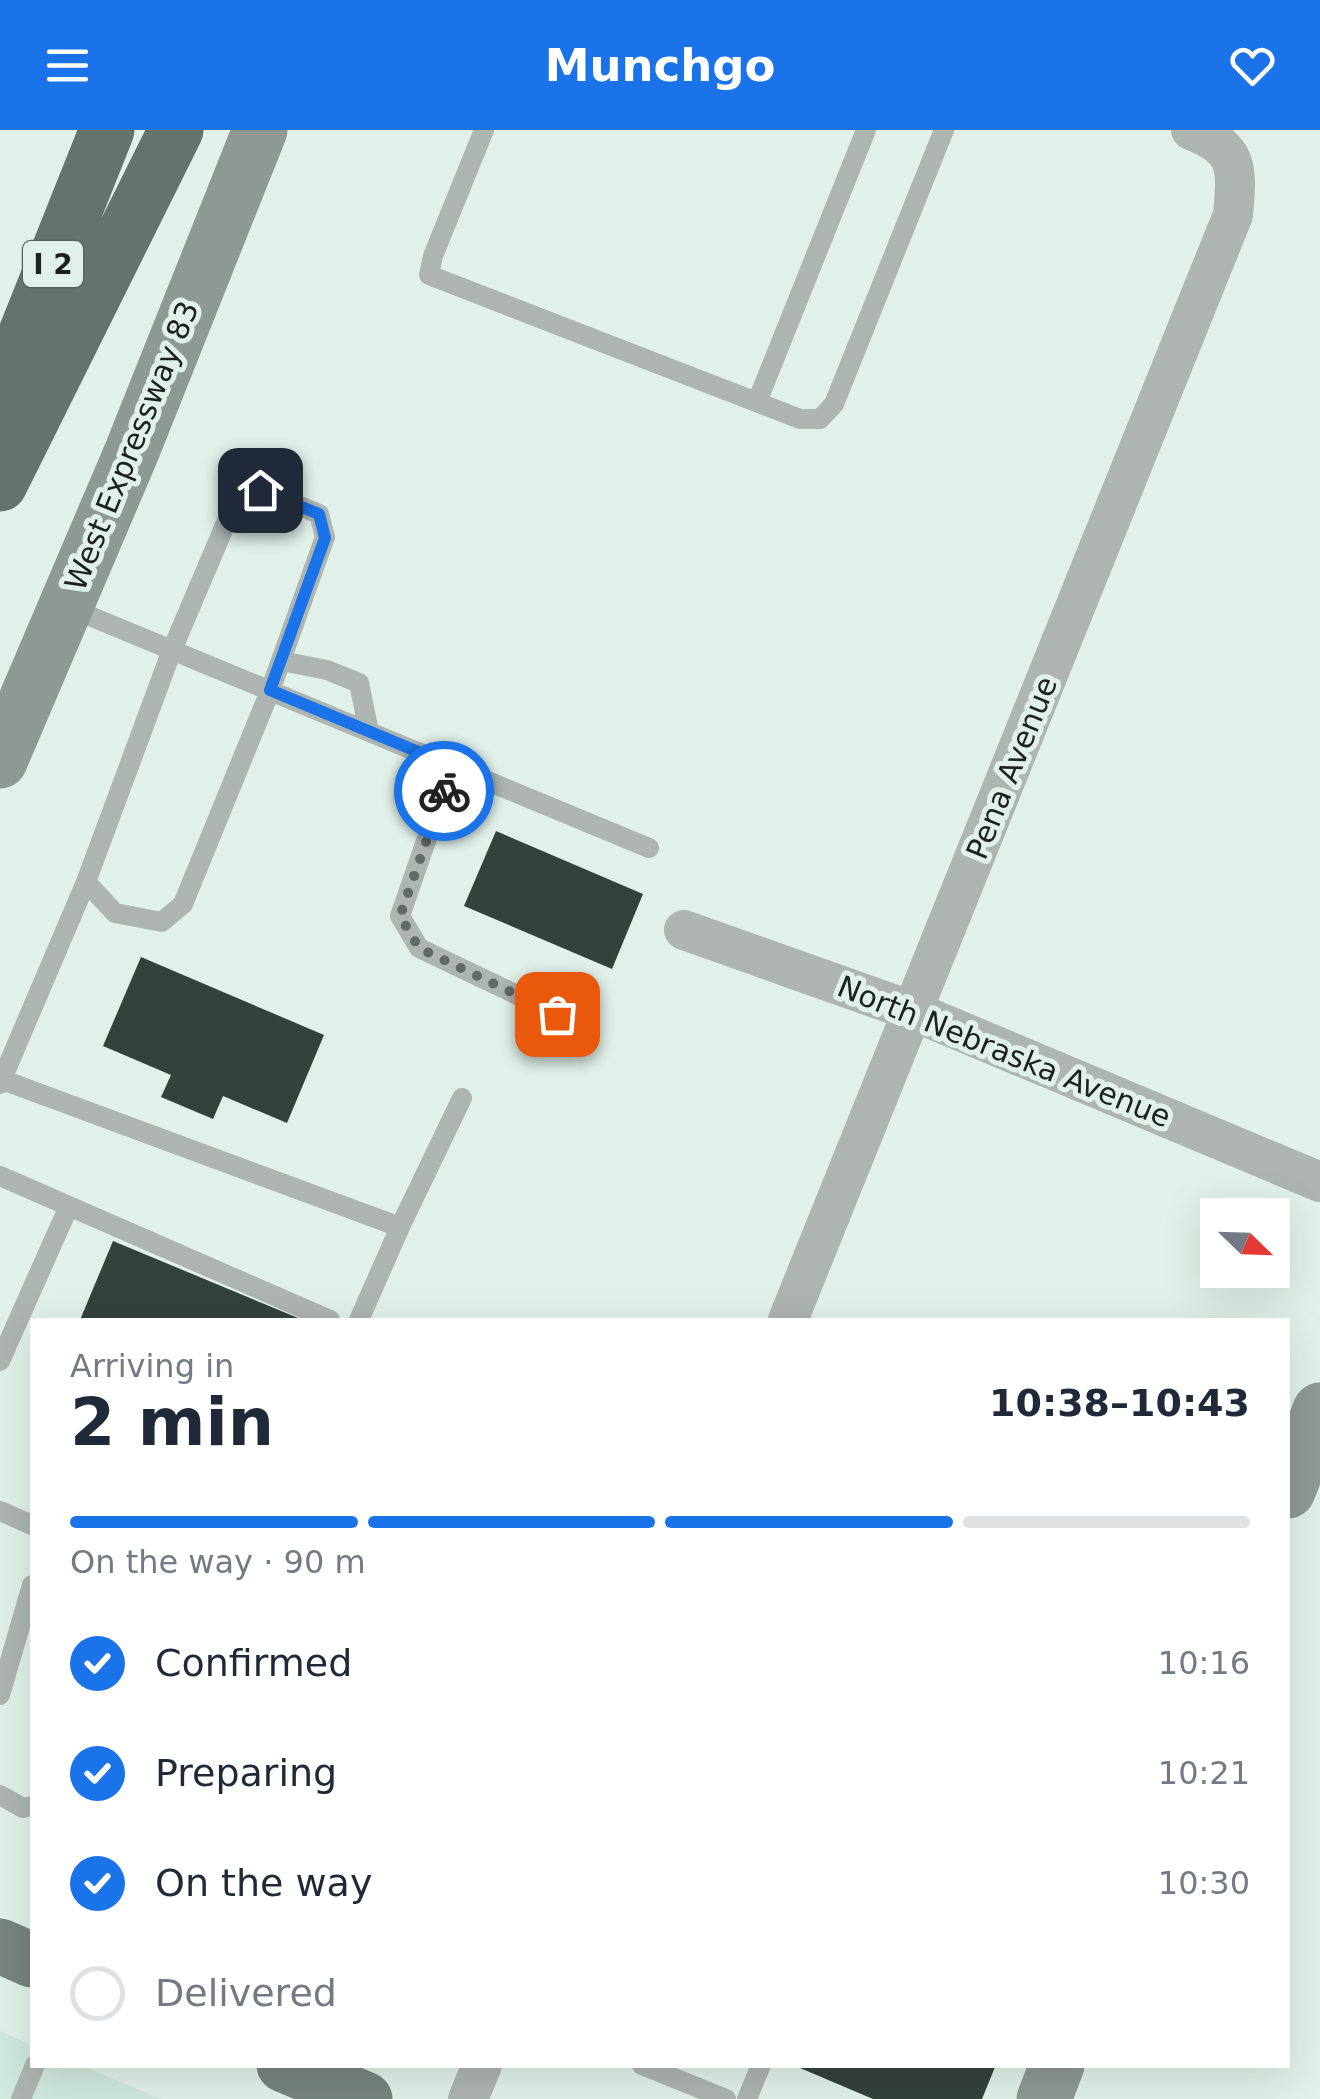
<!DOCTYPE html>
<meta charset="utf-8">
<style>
body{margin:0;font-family:"DejaVu Sans",sans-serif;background:#f2f2f3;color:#1f2937;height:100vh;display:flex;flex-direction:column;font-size:38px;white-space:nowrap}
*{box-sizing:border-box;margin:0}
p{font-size:32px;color:#747a83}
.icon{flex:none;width:55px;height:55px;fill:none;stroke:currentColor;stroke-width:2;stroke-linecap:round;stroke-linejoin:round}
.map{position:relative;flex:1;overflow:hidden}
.panel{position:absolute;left:30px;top:1188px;width:1260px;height:750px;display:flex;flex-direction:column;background:#fff;border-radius:0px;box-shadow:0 10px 40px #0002}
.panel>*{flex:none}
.needle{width:65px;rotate:113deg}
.controls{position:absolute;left:1200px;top:1068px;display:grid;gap:20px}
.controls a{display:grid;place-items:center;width:90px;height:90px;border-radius:0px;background:#fff;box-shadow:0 10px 40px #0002;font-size:50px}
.pin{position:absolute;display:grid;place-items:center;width:85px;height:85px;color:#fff;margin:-42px;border-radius:20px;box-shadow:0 5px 15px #0006}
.courier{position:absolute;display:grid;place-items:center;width:100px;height:100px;margin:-50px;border:8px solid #1a73e8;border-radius:50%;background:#fff;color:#222;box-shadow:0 2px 12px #0007}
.head em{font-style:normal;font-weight:700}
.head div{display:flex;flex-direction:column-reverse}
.head{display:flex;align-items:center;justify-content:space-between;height:170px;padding:0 40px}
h1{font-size:65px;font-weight:700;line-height:75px}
.bar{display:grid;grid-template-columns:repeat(4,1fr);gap:15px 10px;align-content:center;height:120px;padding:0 40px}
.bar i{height:12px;border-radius:8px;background:#e0e1e3}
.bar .selected{background:#1a73e8}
.bar p{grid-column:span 4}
ol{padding:0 40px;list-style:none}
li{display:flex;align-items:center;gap:30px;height:110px}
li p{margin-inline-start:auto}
li .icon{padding:10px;border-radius:50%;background:#1a73e8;color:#fff;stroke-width:4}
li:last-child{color:#747a83}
li i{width:55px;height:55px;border:5px solid #e0e1e3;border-radius:50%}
header{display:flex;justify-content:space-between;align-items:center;height:130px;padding:0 40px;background:#1a73e8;color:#fff;font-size:45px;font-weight:700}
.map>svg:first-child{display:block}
</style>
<header><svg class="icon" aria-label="menu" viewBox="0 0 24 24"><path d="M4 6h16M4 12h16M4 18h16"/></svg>Munchgo<svg class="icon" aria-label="heart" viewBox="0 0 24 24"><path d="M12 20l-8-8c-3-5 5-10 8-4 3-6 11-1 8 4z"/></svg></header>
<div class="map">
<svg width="1320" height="1969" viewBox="0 0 1320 1969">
<rect width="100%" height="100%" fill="#e1f1ea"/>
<path fill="#d0e8de" d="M0 1901 32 1915V1935H80L161 1969H0Z"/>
<path fill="#35413c" d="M496 701 643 764 612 839 464 776Z
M141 827 324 905 287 993 223 966 213 989 161 967 171 945 103 916Z
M113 1111 303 1190H80Z
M793 1935H991L995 1937 982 1969H873Z"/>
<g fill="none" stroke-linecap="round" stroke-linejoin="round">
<path stroke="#adb4b1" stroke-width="20" d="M484 0 433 126 429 145 800 289H820L834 274 944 0
M757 272 866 0
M261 360 319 384 325 407 270 561 183 774 162 792 115 783 86 752 172 520 237 367Z
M68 477 649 718
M281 531 327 540 359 553 369 602
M452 636 400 786 419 818 557 884
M0 949 400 1097 462 968
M0 954 86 752
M0 1046 330 1190
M359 1190 400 1097
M0 1231 69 1076
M0 1381 32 1395
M0 1565 32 1455
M0 1665 23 1678 32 1676
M642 1935 726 1969
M21 1969 35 1935
M747 1969 761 1935"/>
<path stroke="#adb4b1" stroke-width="40" d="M684 800 915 882 1320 1052
M788 1190 1233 85C1237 38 1240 19 1191 0
M468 1969 482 1935"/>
<path stroke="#8e9894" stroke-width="55" d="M0 631 132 321 260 0
M1288 1361 1320 1280
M1044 1969 1057 1935"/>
<path stroke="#78847f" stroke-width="55" d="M0 1816 32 1830
M284 1935 365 1969"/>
<path stroke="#65736d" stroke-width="55" d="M0 268 107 0
M0 354 176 0"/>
</g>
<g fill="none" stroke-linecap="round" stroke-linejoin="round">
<path stroke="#616a66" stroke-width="10" stroke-dasharray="0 18" d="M444 661 400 786 419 818 557 884"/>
<path stroke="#1a73e8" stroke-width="12" d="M260 360 319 384 325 408 270 560 452 636 444 661"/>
</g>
<g text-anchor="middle" stroke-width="10" stroke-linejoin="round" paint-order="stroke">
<rect fill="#e1f1ea" stroke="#575f5c" stroke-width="2.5" x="23" y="111" width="60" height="46" rx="8"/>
<g font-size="28" font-weight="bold" fill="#1c211f">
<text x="53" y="144">I 2</text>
</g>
<g font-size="30" fill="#1c211f" stroke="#e1f1ea">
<text transform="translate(132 316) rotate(-68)" y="10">West Expressway 83</text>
<text transform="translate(1012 638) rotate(-68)" y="10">Pena Avenue</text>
<text transform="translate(1004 922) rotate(22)" y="10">North Nebraska Avenue</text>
</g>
</g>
</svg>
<div class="controls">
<a><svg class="needle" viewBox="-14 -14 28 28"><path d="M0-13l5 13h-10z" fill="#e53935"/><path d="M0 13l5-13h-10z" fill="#747a83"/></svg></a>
</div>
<div class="pin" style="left:557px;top:884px;background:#ea580c"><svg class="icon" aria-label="bag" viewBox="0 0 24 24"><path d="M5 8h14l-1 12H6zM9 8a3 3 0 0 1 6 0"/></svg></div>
<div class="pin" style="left:260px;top:360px;background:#1f2937"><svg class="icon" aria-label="home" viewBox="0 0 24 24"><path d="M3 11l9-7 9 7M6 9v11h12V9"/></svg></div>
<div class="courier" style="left:444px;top:661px"><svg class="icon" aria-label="bike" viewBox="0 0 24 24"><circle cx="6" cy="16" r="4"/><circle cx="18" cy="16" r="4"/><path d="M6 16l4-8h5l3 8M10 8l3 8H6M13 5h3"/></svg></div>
<section class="panel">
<div class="head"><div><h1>2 min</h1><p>Arriving in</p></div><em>10:38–10:43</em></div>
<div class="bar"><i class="selected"></i><i class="selected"></i><i class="selected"></i><i></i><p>On the way · 90 m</p></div>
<ol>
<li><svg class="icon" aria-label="check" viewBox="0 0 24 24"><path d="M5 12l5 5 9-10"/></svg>Confirmed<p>10:16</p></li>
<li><svg class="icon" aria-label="check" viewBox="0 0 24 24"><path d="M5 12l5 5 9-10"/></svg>Preparing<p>10:21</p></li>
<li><svg class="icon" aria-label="check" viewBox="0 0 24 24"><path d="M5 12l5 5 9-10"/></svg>On the way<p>10:30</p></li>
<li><i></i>Delivered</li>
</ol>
</section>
</div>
